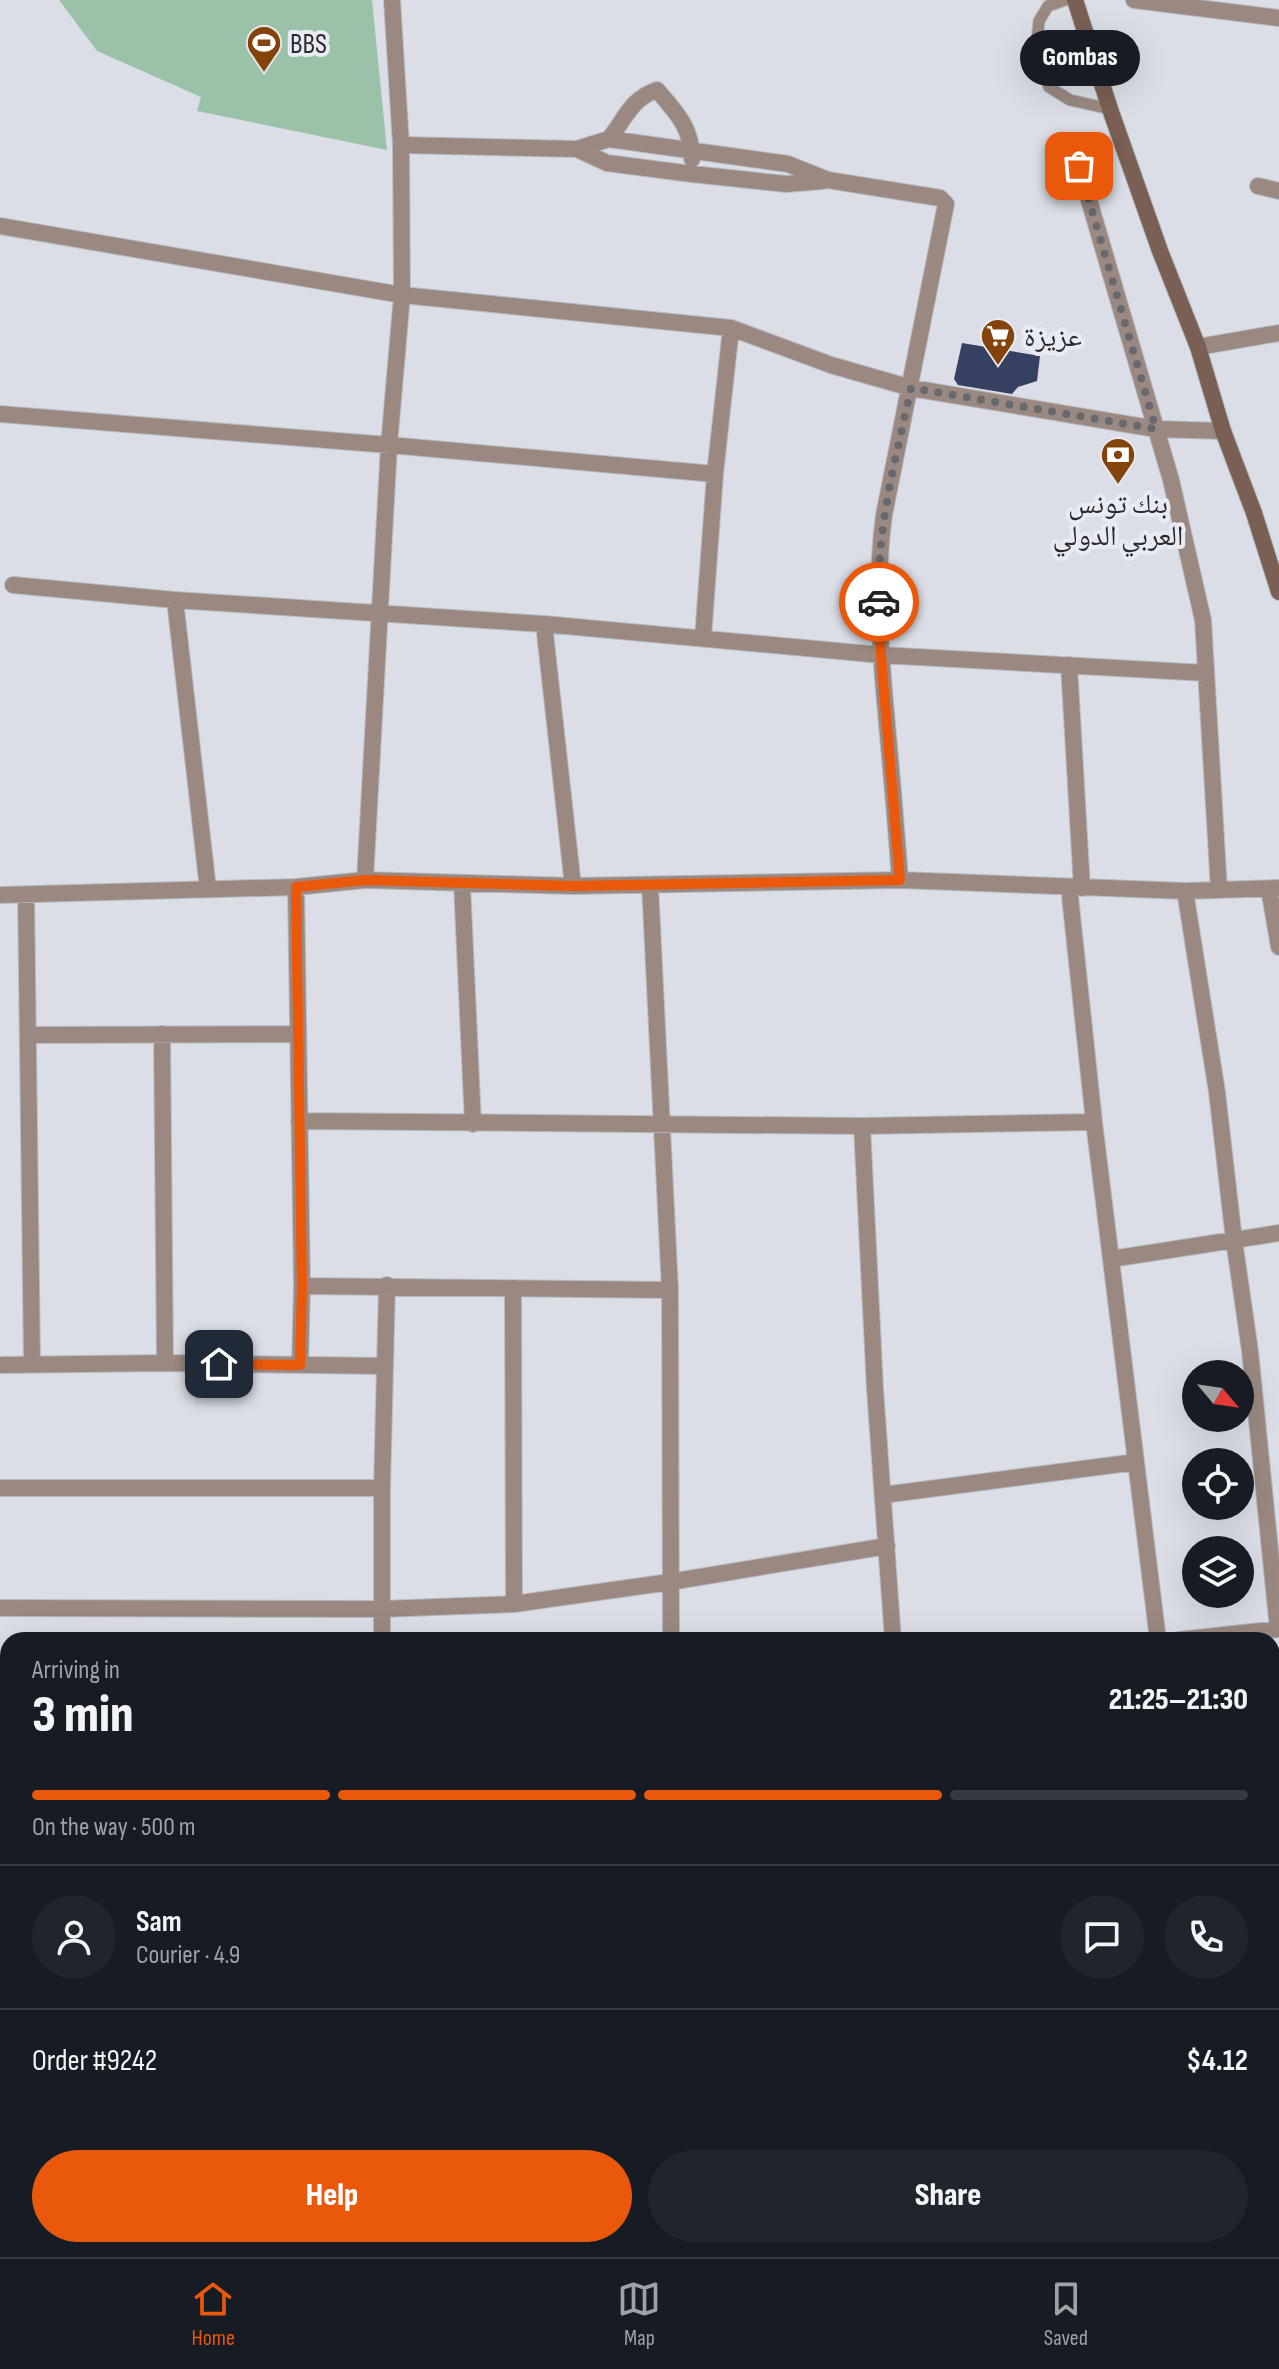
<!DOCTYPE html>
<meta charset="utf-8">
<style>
body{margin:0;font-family:"Sofia Sans Condensed","Noto Naskh Arabic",sans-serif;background:#20242c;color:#f1f3f6;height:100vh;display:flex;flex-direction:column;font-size:30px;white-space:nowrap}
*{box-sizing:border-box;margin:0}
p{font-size:26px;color:#9ea1a6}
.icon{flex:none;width:44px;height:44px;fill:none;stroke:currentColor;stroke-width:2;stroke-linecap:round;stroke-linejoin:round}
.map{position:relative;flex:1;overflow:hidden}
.details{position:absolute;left:0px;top:1632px;width:1280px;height:626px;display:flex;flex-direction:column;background:#171b24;border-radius:24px 24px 0 0;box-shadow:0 8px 32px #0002}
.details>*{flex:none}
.needle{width:52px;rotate:119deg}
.fabs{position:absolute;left:1182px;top:1360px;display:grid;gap:16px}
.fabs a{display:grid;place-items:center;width:72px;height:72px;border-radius:50%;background:#171b24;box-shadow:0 8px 32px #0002;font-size:40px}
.pin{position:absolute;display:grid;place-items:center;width:68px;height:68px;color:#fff;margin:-34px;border-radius:16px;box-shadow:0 4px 12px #0006}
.courier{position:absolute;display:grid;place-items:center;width:80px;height:80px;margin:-40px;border:6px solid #ea580c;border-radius:50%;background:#fff;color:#222;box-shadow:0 2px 10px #0007}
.bubble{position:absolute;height:56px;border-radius:28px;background:#171b24;box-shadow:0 8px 32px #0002;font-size:26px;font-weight:800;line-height:56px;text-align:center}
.headline em{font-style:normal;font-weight:800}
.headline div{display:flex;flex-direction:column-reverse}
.headline{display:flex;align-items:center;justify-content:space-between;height:136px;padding:0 32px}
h1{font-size:52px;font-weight:800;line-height:60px}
.bar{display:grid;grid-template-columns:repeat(4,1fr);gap:12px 8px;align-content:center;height:96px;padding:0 32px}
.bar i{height:10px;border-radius:6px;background:#363941}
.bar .selected{background:#ea580c}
.bar p{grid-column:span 4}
.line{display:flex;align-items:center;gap:20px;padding:0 32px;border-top:2px solid #363941}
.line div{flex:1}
.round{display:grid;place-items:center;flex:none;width:84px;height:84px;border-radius:42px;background:#20242c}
.primary-button{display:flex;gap:16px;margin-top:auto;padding:16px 32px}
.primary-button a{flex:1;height:92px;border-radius:48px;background:#ea580c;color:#fff;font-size:32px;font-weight:800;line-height:92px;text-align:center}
.primary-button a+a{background:#20242c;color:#f1f3f6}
.menu{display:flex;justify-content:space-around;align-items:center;height:112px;border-top:2px solid #363941;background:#171b24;font-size:22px;color:#9ea1a6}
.menu a{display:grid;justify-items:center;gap:4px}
.menu .selected{color:#ea580c}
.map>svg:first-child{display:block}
</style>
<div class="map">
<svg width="1279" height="2257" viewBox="0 0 1279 2257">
<rect width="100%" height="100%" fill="#dbdee6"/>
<path fill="#9bc2a9" d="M59 0H372L387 150 197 111 201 97 97 51Z"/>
<path fill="#364060" d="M962 343 1040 356 1037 381 1018 387 1012 394 958 385 954 379Z"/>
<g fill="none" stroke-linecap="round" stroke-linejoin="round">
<defs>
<path id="service" d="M1065 0 1048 6 1039 21 1036 49 1049 87 1070 100 1110 109"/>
<path id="minor" d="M1134 0 1279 18
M609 139C625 120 630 99 657 90 676 112 692 128 692 159
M401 145 577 149 609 139 788 164 828 180 940 198 946 204 884 515C875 582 880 647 886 713 891 768 896 824 900 880
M577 149 607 163 692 174 786 184 823 181
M1079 166 1171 480 1203 620 1219 890
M1258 186 1279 191
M0 226 402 295 731 328 831 365 911 388 1156 429 1223 431
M1198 347 1279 333
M0 414 389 445 715 474
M13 585 175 600
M544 624 573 886
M703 638 715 474 731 328
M1069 665 1082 888
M365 880 389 445 402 295 401 145 392 0
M462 884 473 1124
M650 885 670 1290 671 1640
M296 887 302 1286 300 1365
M1069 887 1094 1122 1158 1640
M208 889 175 600 544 624 881 655 1206 673
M1269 889 1279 947
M1185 891 1217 1092 1234 1240 1250 1351 1278 1629
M26 894 32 1363
M0 895 296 887 365 880 573 886 900 880 1185 891 1279 888
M162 1034 165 1363
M29 1035 298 1034
M299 1121 862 1126 1094 1122
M862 1126 875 1389 893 1640
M1111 1259 1279 1233
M302 1286 670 1290
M513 1288 514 1604 670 1582 887 1546
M0 1365 165 1363 384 1366
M0 1488H382
M883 1495 1136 1462
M0 1608 382 1609 514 1604
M382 1640V1488L387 1285
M1178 1640 1279 1629
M0 1740H8
M1272 1827H1279
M1272 1883 1279 1838
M0 1896H8
M0 2040H8
M0 2195H8
M585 2250 685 2257
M374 2257 375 2250
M548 2257 550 2250
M805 2257 806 2250
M954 2257 956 2250
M1086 2257 1088 2250
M1214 2257 1215 2250"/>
<path id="secondary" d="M1075 0 1110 109 1160 251 1198 347 1223 431 1254 513 1279 592"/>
</defs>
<use href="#service" stroke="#b7bac1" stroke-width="13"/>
<use href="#minor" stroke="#b7bac1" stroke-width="18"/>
<use href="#secondary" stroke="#b7bac1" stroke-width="18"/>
<use href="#service" stroke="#9b8981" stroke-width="11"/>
<use href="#minor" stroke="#9b8981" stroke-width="16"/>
<use href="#secondary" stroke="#7a6054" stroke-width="16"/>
</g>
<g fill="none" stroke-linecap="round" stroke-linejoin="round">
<path stroke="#67696e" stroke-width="8" stroke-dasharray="0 14.4" d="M879 602C876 529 896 458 911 388L1156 429 1079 166"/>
<path stroke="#ea580c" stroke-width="10" d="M219 1364 300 1365 302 1286 296 887 365 880 573 886 900 880 881 655 879 602"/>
</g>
<defs>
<symbol id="stadium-pin" viewBox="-11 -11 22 30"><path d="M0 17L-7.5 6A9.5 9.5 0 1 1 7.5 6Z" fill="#84430b" stroke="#e8ebf3"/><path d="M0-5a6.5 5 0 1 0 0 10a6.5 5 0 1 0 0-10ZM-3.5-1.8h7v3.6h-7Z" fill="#fff"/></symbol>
<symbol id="supermarket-pin" viewBox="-11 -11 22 30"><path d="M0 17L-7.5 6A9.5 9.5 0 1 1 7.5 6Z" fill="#84430b" stroke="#e8ebf3"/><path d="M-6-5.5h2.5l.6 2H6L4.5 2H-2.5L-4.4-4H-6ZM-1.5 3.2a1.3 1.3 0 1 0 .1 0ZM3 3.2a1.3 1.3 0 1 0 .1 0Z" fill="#fff"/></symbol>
<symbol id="bank-pin" viewBox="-11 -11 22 30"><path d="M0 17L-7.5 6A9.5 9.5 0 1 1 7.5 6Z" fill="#84430b" stroke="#e8ebf3"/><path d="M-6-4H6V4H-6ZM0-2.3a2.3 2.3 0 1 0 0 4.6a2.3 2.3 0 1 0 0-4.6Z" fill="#fff"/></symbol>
</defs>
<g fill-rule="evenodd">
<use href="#stadium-pin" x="244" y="23" width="40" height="54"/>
<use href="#supermarket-pin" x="978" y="316" width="40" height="54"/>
<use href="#bank-pin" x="1098" y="435" width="40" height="54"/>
</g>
<g text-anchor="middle" stroke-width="8" stroke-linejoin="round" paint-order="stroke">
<g font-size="28" fill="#292a2d" stroke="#e8ebf3" text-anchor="start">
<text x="290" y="53">BBS</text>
<text x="1024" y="346">عزيزة</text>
<text x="1118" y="513" text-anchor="middle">بنك تونس<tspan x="1118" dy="32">العربي الدولي</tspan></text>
</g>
</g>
</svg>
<div class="fabs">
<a><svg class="needle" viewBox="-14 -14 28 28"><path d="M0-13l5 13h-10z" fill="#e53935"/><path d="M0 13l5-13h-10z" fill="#9ea1a6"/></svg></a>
<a><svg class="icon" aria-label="locate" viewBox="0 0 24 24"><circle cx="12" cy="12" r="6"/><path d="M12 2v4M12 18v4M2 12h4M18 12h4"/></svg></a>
<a><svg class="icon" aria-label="layers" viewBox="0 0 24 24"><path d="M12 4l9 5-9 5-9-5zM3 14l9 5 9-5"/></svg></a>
</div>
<div class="pin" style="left:1079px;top:166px;background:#ea580c"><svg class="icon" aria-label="bag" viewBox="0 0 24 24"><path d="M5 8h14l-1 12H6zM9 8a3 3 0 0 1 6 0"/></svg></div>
<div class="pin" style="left:219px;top:1364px;background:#1f2937"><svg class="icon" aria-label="home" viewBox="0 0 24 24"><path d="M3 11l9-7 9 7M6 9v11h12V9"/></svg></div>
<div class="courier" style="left:879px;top:602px"><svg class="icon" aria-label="car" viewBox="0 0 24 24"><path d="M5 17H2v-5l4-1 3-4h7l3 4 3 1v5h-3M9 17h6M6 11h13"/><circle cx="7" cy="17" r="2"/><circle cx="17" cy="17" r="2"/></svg></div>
<div class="bubble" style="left:1020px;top:30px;width:120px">Gombas</div>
<section class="details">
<div class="headline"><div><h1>3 min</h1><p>Arriving in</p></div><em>21:25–21:30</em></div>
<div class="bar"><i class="selected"></i><i class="selected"></i><i class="selected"></i><i></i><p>On the way · 500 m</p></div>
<div class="line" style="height:144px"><a class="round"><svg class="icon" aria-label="person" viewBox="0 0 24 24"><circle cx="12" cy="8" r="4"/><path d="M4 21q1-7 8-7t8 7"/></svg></a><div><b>Sam</b><p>Courier · 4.9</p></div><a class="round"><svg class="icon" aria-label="chat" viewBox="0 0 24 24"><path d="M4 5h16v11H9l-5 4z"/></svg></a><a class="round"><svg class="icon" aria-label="phone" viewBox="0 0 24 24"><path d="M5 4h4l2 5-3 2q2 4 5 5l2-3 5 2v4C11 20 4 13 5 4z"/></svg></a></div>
<div class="line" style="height:104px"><div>Order #9242</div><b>$4.12</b></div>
<div class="primary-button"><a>Help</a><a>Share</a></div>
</section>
</div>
<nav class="menu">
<a class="selected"><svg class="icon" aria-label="home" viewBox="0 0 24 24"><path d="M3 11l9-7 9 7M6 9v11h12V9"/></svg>Home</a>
<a><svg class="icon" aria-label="map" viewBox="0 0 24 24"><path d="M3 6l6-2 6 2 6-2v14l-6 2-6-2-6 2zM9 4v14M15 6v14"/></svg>Map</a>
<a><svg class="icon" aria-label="saved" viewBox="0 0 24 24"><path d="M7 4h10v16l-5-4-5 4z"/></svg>Saved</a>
</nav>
